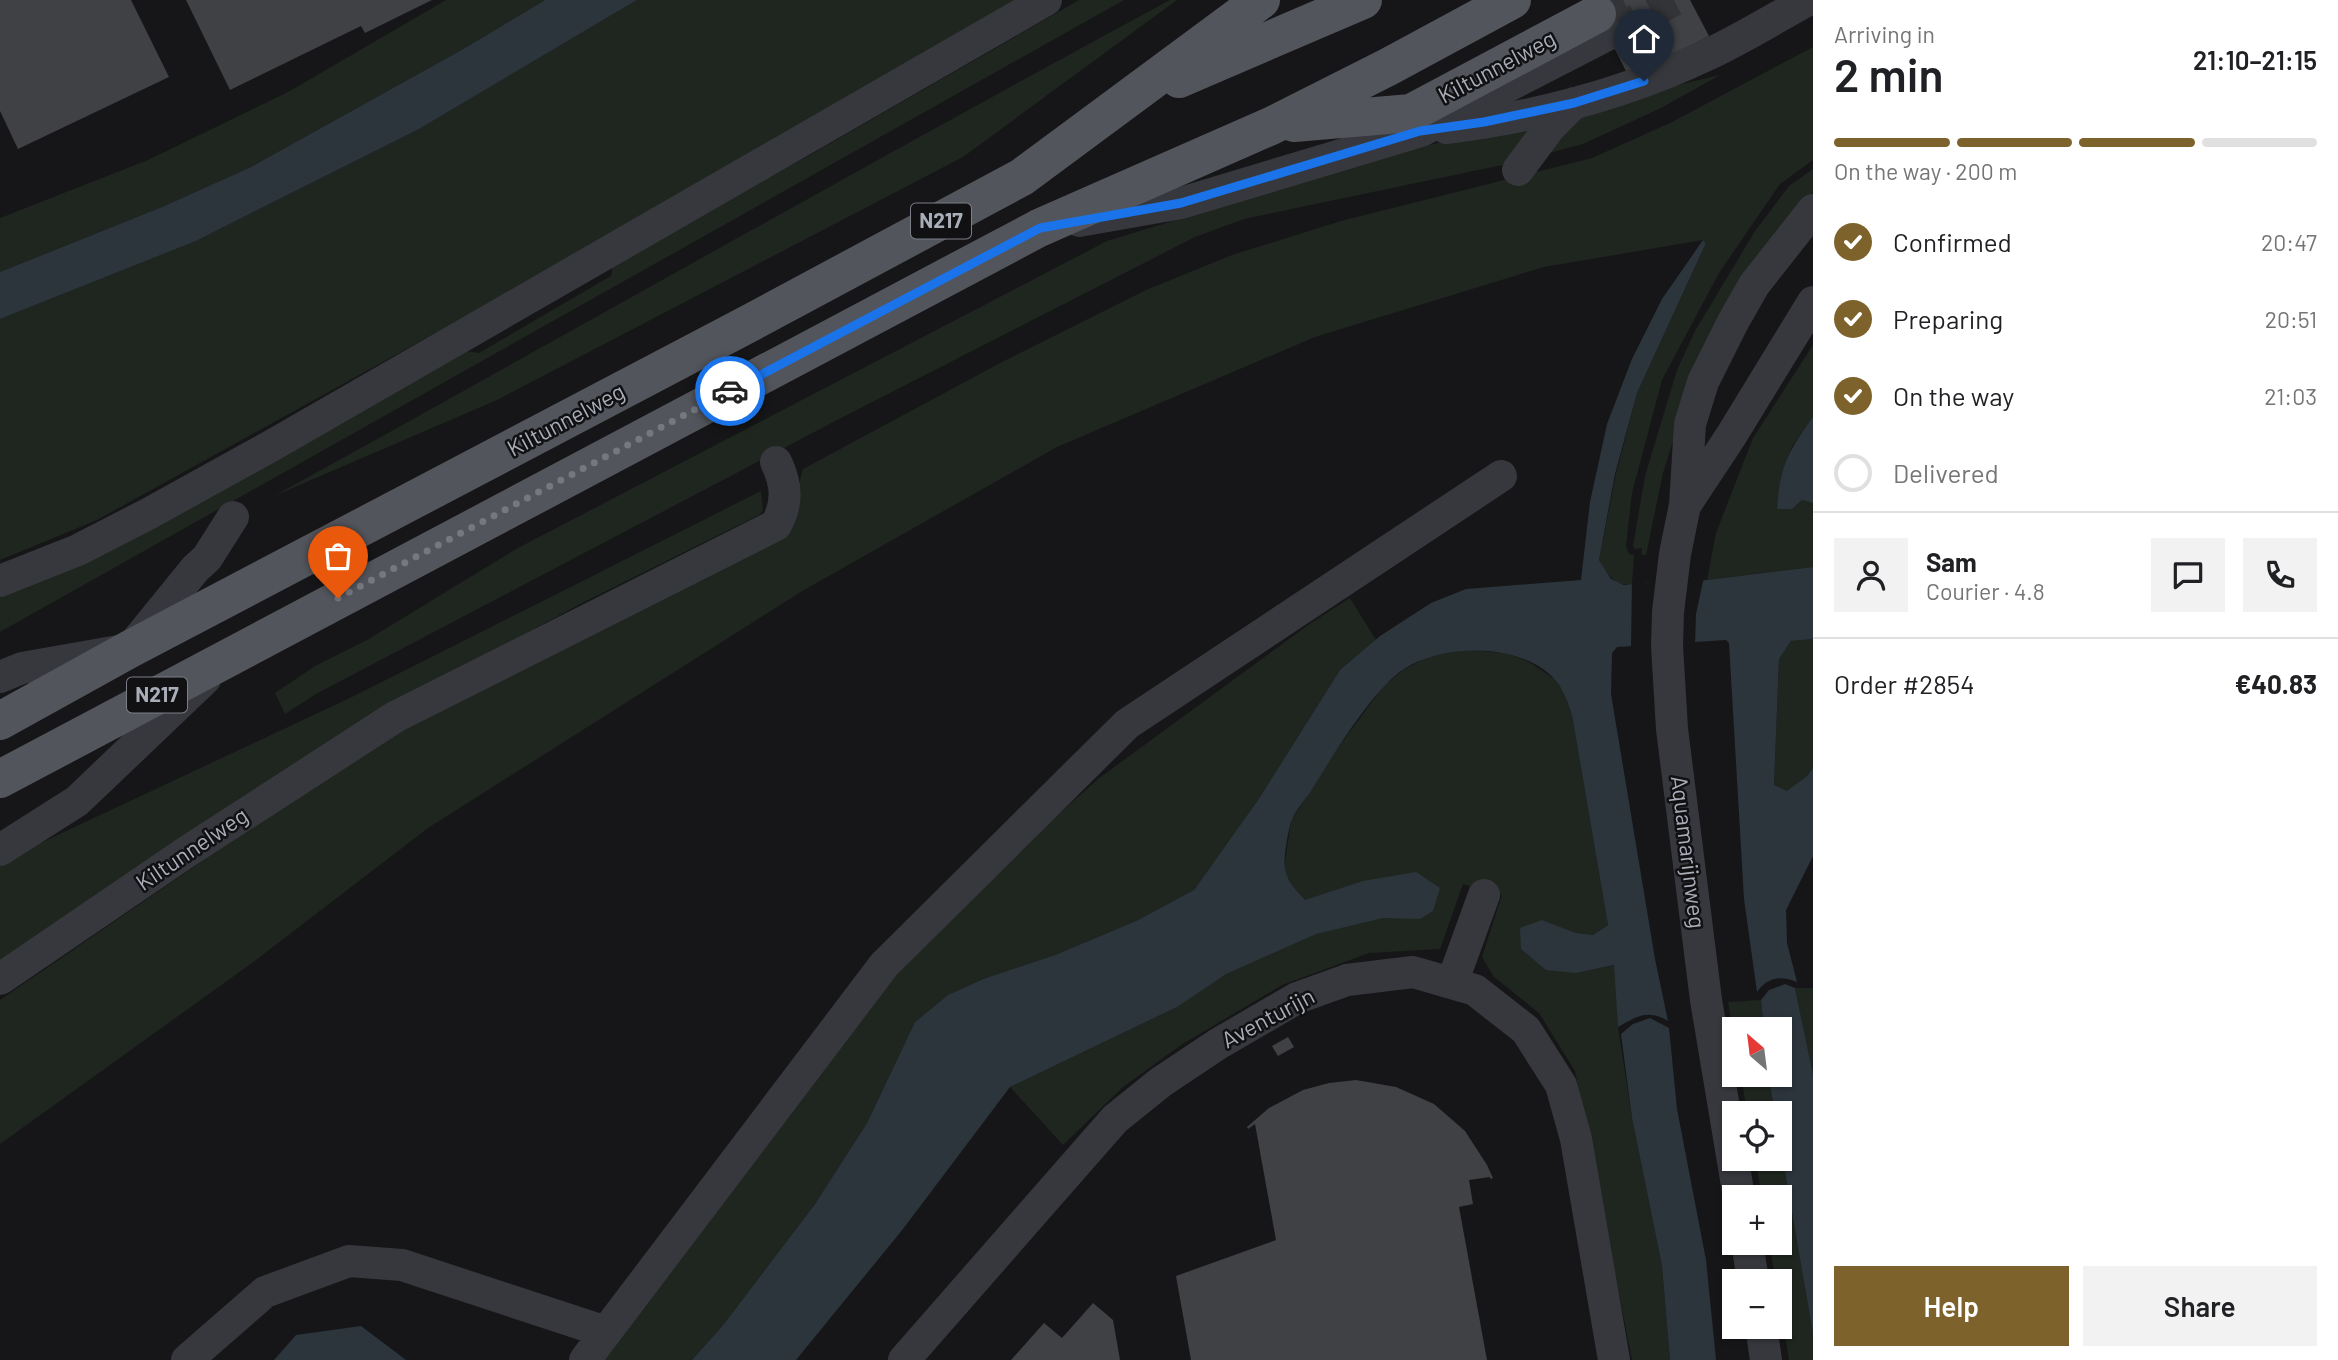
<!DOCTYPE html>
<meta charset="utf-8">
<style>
body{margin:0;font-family:Barlow,sans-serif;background:#f2f2f2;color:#202124;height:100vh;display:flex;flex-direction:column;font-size:26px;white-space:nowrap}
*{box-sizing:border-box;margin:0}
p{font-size:23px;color:#757577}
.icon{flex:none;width:38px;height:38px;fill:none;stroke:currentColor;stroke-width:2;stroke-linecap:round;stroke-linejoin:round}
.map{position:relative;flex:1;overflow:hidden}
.drawer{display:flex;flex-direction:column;background:#fff;width:525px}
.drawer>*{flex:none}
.needle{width:46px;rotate:332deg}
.fabs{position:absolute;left:1722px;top:1017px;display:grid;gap:14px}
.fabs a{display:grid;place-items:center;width:70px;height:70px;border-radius:0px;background:#fff;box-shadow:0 2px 5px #0004;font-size:35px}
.pin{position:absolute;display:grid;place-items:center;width:60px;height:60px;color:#fff;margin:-72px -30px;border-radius:50% 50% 50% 0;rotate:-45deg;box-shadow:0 0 7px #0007}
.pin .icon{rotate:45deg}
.courier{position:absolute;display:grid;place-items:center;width:70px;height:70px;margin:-35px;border:5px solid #1a73e8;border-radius:50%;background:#fff;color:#222;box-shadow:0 2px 9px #0007}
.head em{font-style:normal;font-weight:600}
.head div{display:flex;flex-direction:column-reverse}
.head{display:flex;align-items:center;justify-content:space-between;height:119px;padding:0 21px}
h1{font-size:46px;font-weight:600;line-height:52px}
.bar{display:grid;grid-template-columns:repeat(4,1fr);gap:10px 7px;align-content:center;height:84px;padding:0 21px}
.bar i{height:9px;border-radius:5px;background:#e0e0e0}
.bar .active{background:#7e622b}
.bar p{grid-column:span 4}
.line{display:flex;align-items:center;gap:18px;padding:0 21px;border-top:2px solid #e0e0e0}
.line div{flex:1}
.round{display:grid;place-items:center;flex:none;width:74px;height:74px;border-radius:0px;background:#f2f2f2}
ol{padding:0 21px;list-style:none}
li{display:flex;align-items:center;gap:21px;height:77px}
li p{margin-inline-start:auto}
li .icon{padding:7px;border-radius:50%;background:#7e622b;color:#fff;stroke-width:4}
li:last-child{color:#757577}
li i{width:38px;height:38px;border:4px solid #e0e0e0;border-radius:50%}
.cta{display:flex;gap:14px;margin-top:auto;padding:14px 21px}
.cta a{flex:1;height:80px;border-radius:0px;background:#7e622b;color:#fff;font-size:28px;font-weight:600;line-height:80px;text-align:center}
.cta a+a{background:#f2f2f2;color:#202124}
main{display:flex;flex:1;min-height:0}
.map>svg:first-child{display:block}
</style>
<main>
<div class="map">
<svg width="1813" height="1360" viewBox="0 0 1813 1360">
<rect width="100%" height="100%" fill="#161618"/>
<path fill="#1e261f" d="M446 0H545L465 48 251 167 162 207 0 272V218L148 160 288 92Z
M637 0H1020L437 332 97 520 0 560V319L196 241 419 129Z
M1079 0H1124L0 632V591L466 351 479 353 611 276 613 264 803 159Z
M1170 0H1177L963 157 497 400 274 496C573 331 870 162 1170 0Z
M1813 47V160L1780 184 1719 273 1662 380 1632 493 1626 545 1629 554 1634 555 1632 584C1614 587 1608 574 1599 560L1616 474 1637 393 1706 243 1703 240 1544 267 1315 337 1057 447 804 590 428 828 252 963 0 1144V1000L303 792 400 732 711 573 797 491 803 469 1002 362 1146 290 1232 255 1341 221 1592 158 1672 122Z
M1720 75 1661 108 1583 144 1507 164 1244 219 1195 237 841 418 316 694 285 714 275 693 315 666 367 640 518 548 1107 241 1199 213 1240 193 1524 121Z
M1813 169V192L1779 229 1691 384 1663 473 1646 555H1642V548L1635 549 1633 546 1645 476 1677 370 1695 331 1755 231 1789 186Z
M1813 345V417L1792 446 1777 508 1792 509 1802 500 1813 503V567L1707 580 1716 533 1753 438Z
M761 491 763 511 759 515 582 603 402 700 0 965V862L354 696Z
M1350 598 1376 640 1340 670 1258 800 1194 890 1136 921 1055 955 983 979 948 995 915 1022 867 1123 815 1204 724 1324 692 1360H597L868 1009 928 938 1006 861 1098 779 1311 623Z
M1813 639V768L1807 776 1787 792 1774 786 1779 659 1791 641Z
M1466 650 1506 653 1529 662 1556 680 1563 691 1572 715 1608 925 1593 935 1576 933 1541 920 1576 973 1615 965 1618 1027 1632 1118 1662 1266 1670 1360H1632L1575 1071 1539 1013 1494 977 1482 957 1502 895 1463 884 1440 949 1369 953 1282 985 1181 1045 1123 1087 1063 1145 1010 1087 1177 1007 1284 869 1291 821 1337 749 1383 687 1403 670 1429 656Z
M1795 988H1813V1075L1812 1072Z
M1761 1000 1764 1029H1734V1036L1728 1002Z
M1741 1075H1768L1775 1113H1747Z
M1780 1143 1813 1334V1360H1789L1780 1304V1281H1776L1769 1243 1780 1242V1197H1762L1755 1159 1780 1158Z"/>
<path fill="#2c353c" d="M545 0H637L419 129 196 241 0 319V272L162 207 251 167 465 48Z
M1703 240 1706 243 1637 393 1615 474 1599 560 1611 579 1624 585 1640 583 1707 580 1813 567V639L1791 641 1779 659 1774 785 1787 791 1807 776 1813 768V856L1786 910 1787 943 1797 982C1781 975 1767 977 1757 992L1744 899 1729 643 1726 640 1617 647 1612 653 1611 694 1655 959 1668 1021C1648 1009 1637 1016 1618 1027L1614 965 1576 973 1546 970 1521 949 1520 928 1542 920 1576 933 1593 935 1608 925 1572 715C1568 704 1564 691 1557 682 1524 642 1444 643 1404 669 1372 690 1332 757 1311 791 1305 800 1295 811 1291 822 1288 831 1283 861 1285 869 1287 882 1297 891 1305 900L1363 881 1416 872 1440 888 1433 911 1420 919 1383 918 1316 934 1226 974 1177 1007 1010 1087 903 1229 796 1360H692L724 1324 815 1204 867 1123 915 1022 948 995 983 979 1055 955 1136 921 1194 890 1258 800 1340 670 1380 636 1431 603 1466 589 1581 580 1590 502 1607 424 1632 359 1662 299Z
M1813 417V503L1802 500 1792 509H1777C1780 467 1788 451 1813 417Z
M1785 984 1795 988 1813 1075V1334L1780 1143V1113H1775L1768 1075 1780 1074V1029H1764L1761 1000 1769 990Z
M1650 1018 1669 1028 1677 1109 1706 1260 1716 1360H1670L1662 1266 1632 1118 1621 1034 1633 1024Z
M361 1326 406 1360H274L296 1335Z"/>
<path fill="#161618" d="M1704 577 1696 614 1695 645 1631 649 1632 580 1641 579 1644 583Z"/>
<path fill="#404145" d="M0 0H131L169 77 18 149 0 111Z
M186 0H432L365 33 361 26 230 90Z
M1590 0H1690L1709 36 1629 77Z
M1288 1037 1294 1047 1278 1056 1272 1046Z
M1356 1080 1396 1087 1434 1104 1465 1131 1487 1165 1493 1178 1490 1179V1177L1469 1180 1473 1204 1459 1207 1487 1360H1191L1176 1276 1276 1240 1255 1124 1248 1129 1247 1127 1269 1108 1303 1090 1329 1083Z
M1093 1303 1113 1320 1120 1360H1011L1044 1323 1062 1338Z"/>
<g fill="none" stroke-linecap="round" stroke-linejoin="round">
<path stroke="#333438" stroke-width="32" stroke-dasharray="32 16" stroke-linecap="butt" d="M1609 34 1674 0"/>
<path stroke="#333438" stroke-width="38" stroke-dasharray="38 19" stroke-linecap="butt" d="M1597 14 1623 0"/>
<path stroke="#37383d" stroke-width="32" d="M1446 128C1536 117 1627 93 1709 54 1743 38 1775 18 1808 0
M1518 170 1550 127 1574 103
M1079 221 1181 203 1421 131 1609 34
M1686 504 1731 436 1813 302
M0 581 78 550 148 514 271 446 1046 0
M0 677 22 668 130 649 195 569 207 558 233 517
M0 850 77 801 205 679
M0 979 185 853 395 717 776 525C788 503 787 485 776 462
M1452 983 1484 895
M1739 1197 1706 1000 1672 729 1667 646 1668 612 1675 554 1685 505 1690 424 1703 382 1733 322 1754 285 1813 210
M1747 1242 1753 1281
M1761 1326 1766 1360
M606 1332 884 965 1127 724 1501 476
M187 1360 265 1292 349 1261 402 1265 606 1332 585 1360
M904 1360 1115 1119 1161 1082 1218 1044 1297 998 1347 980 1413 972 1475 990 1526 1030 1561 1085 1576 1139 1614 1360"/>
<path stroke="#53555c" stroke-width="38" d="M1179 79 1363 0
M1294 123 1411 113 1597 14
M0 721 130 649 750 323 1022 177 1261 0
M0 779 1039 228 1271 126 1388 67 1512 0"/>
</g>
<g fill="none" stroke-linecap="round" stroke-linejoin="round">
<path stroke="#757880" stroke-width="7" stroke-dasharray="0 12.6" d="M338 598 730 391"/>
<path stroke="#1a73e8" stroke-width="9" d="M730 391 1040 228 1181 203 1420 131 1484 122 1574 103 1644 81"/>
</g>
<g text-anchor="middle" stroke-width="5" stroke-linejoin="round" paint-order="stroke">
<g fill="#111113" stroke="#7b7e86" stroke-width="2">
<rect x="911" y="203.5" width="60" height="35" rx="5"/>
<rect x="127" y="677.5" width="60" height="35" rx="5"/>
</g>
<g font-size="21" font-weight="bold" fill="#a8adb8">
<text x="941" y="228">N217</text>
<text x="157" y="702">N217</text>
</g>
<g font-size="23" fill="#a8adb8" stroke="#111113">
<text transform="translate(1497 67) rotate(-28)" y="8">Kiltunnelweg</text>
<text transform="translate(566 420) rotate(-28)" y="8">Kiltunnelweg</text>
<text transform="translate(192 849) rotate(-34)" y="8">Kiltunnelweg</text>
<text transform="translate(1688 852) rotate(83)" y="8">Aquamarijnweg</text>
<text transform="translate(1268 1018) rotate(-28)" y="8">Aventurijn</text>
</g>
</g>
</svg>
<div class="fabs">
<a><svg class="needle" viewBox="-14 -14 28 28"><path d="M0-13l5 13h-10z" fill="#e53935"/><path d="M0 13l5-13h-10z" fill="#757577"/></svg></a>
<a><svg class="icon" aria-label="locate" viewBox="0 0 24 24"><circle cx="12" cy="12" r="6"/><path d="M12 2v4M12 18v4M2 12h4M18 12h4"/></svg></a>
<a>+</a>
<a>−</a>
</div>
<div class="pin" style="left:338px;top:598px;background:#ea580c"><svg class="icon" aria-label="bag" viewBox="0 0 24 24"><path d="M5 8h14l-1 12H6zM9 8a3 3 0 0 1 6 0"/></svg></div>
<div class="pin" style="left:1644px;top:81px;background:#1f2937"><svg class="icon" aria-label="home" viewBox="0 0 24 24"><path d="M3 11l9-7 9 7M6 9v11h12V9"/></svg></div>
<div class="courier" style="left:730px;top:391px"><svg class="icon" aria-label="car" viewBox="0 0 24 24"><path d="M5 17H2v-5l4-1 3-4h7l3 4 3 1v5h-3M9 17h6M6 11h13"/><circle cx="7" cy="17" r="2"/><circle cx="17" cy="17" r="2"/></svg></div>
</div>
<section class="drawer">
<div class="head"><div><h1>2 min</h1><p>Arriving in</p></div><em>21:10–21:15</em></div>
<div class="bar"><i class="active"></i><i class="active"></i><i class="active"></i><i></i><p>On the way · 200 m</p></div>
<ol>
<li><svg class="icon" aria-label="check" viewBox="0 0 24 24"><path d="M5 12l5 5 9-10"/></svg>Confirmed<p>20:47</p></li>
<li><svg class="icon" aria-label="check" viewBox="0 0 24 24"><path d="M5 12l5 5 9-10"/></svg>Preparing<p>20:51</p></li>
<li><svg class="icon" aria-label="check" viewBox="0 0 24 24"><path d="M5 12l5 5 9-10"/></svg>On the way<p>21:03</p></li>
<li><i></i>Delivered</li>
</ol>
<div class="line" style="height:126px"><a class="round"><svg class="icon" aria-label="person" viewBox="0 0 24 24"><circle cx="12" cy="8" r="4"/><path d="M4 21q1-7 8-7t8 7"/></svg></a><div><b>Sam</b><p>Courier · 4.8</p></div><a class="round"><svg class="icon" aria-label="chat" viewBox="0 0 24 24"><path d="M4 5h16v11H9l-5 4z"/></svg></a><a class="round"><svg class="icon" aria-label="phone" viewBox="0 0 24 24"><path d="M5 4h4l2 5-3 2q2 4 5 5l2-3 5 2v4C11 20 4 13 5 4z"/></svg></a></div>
<div class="line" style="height:91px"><div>Order #2854</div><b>€40.83</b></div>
<div class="cta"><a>Help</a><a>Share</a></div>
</section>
</main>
